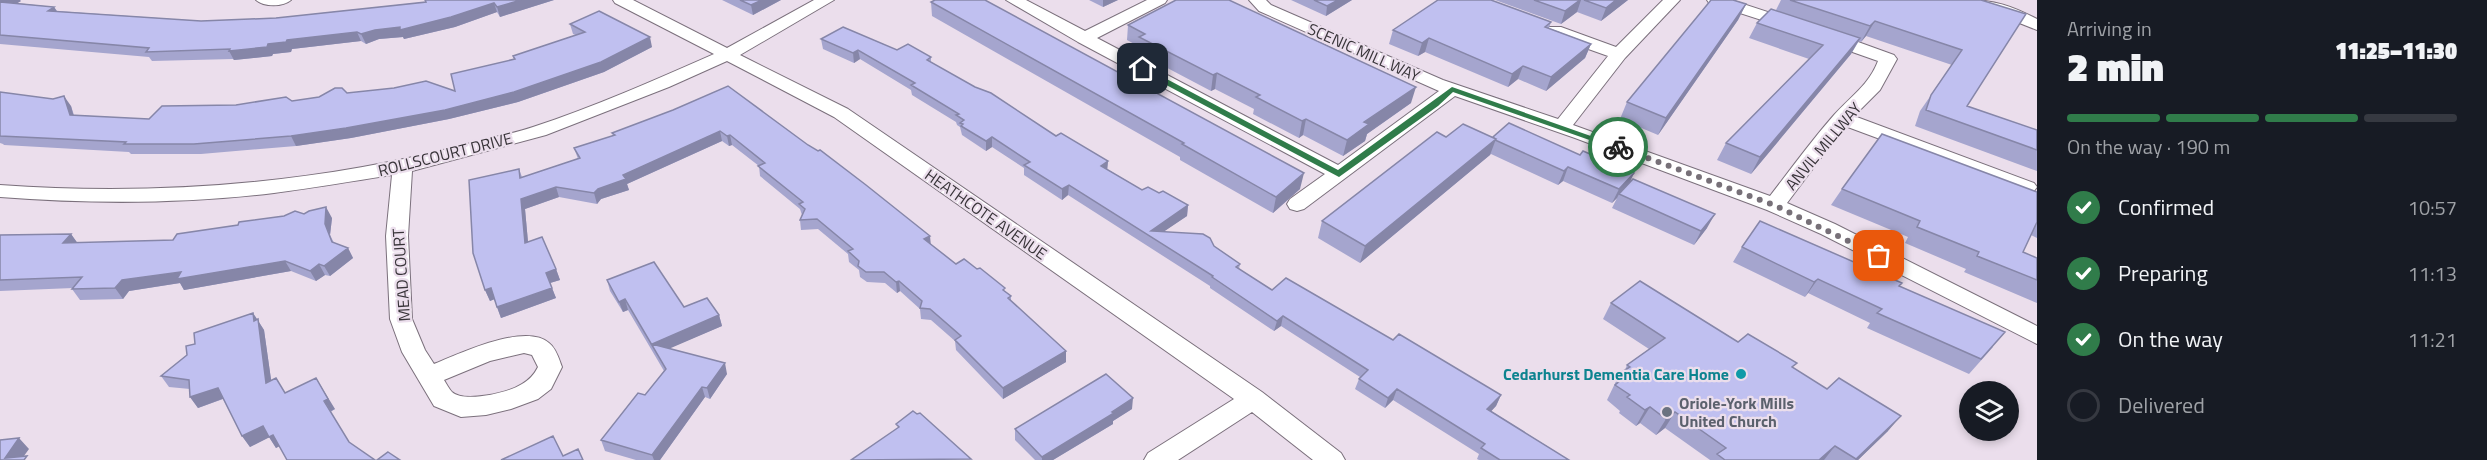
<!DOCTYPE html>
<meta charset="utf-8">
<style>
body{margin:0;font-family:"Titillium Web",sans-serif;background:#20242c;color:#f1f3f6;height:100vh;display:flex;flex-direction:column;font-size:22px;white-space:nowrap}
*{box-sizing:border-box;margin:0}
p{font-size:20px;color:#9ea1a6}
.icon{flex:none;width:33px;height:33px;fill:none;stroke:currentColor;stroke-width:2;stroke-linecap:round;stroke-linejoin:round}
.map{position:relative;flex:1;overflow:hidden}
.sheet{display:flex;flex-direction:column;background:#171b24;width:450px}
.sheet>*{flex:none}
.controls{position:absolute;left:1959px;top:381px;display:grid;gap:12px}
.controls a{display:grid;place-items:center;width:60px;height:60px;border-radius:50%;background:#171b24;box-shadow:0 3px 9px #0003;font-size:30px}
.pin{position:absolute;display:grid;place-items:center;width:51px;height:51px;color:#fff;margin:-26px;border-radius:12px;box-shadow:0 3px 9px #0006}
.courier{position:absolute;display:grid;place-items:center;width:60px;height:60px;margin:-30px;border:4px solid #307c4a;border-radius:50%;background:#fff;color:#222;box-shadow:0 2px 8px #0007}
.overview em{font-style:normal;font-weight:800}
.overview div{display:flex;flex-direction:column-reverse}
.overview{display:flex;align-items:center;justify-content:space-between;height:102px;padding:0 30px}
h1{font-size:39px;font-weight:800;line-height:45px}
.bar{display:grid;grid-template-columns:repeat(4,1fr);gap:9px 6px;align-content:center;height:72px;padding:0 30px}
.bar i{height:8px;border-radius:4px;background:#363941}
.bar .on{background:#307c4a}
.bar p{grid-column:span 4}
ol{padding:0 30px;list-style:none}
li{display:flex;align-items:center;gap:18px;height:66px}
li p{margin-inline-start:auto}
li .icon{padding:6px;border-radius:50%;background:#307c4a;color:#fff;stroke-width:4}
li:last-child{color:#9ea1a6}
li i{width:33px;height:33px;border:3px solid #363941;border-radius:50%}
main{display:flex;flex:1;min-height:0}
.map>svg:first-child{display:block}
</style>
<main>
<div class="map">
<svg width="2037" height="460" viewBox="0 0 2037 460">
<rect width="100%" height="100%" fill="#ebdeec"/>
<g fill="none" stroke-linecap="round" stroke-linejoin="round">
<defs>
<path id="minor" d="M256 0H291C283 7 264 7 256 0Z
M613 0H633L727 48 814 0H834L740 55 848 109 1262 392 1341 453 1345 460H1313L1252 412 1178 460H1144L1148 453 1234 399 834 117 727 61 669 87 546 135 412 171 408 236 412 319 425 350 434 364C459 354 525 322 549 343 556 348 559 359 562 367L551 389 538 399 511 409 486 415 461 417 434 406 402 352 390 319 386 236 392 175C352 181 313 188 274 193 184 204 90 204 0 197V185C157 196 315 184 467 144 489 138 512 134 533 127 594 107 655 80 714 54L615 3ZM524 353 532 355 538 367C534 375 529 380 522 384 508 393 464 403 452 392 449 389 446 383 444 380L490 361Z
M1006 0H1026L1085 31 1147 0H1167L1165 3 1097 38 1338 165 1439 91 1259 11 1249 0H1266L1271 5 1443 80 1558 119 1608 56 1549 35 1547 31 1549 27H1561L1616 47 1663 0H1680L1625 58 1573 125 1770 196C1791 169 1811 141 1834 115 1850 97 1869 85 1878 61L1824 42 1822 38 1830 33 1836 34 1894 55 1897 59 1880 90 1854 116 2034 183 2037 187 2034 191 2027 193 2020 191 1845 126 1787 203 1835 224 2037 326V344L1821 234 1767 210 1575 138 1455 96 1304 209 1297 211 1290 209 1287 204 1290 199 1325 174 1078 42Z
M1707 0H1731L1795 21 1797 24 1789 29 1783 27 1709 3Z
M1967 0C1995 0 2012 6 2037 19V30L1969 3Z"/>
</defs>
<use href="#minor" stroke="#7b707c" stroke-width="2"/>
<use href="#minor" fill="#fff" fill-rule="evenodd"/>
</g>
<path fill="#a5a5ce" d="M0 0 21 1 17 3 54 7 57 11 201 21 276 18 425 2V0H554L500 17 497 12 455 27 404 39 403 37 379 39 366 44 361 41 292 49 291 52 273 54 272 56 234 60 233 59 152 61 149 57 0 44Z
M722 0H781L753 15Z
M1089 0H1118L1103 7Z
M1291 0H1352L1326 16Z
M1495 0H1628L1601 21 1577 12 1561 24Z
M1781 0H1981L1967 106 2037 130V171L1915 126 1920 111 1952 65 1866 36 1861 42 1859 41 1851 54 1751 174 1717 160 1726 143 1809 59 1749 38 1757 23 1776 10Z
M931 2 1300 189 1273 213 1180 160V157L932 16Z
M1746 4 1738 20 1658 135 1620 119 1627 102Z
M1551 22 1549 28 1591 44 1585 58 1546 91 1518 79 1508 87 1425 52 1418 56 1389 44 1393 30Z
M570 24 652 47 604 72 518 102 449 119 351 138 296 146 201 154H131L129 152 4 145 3 144 0 143V92L71 106 74 115 149 119 236 105 292 101 347 93 455 91 514 59 513 56 576 35 573 34Z
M1128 25 1411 103 1367 134 1365 141 1343 156 1303 135 1299 138 1253 114 1254 109 1215 89 1211 91 1137 52 1138 46 1127 40Z
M821 39 897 50 931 57V62L1056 136 1108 161 1107 169 1142 190 1159 193 1188 205 1187 216 1164 231 1214 246 1240 264 1239 269 1272 290 1393 340 1501 395 1496 406 1491 411 1569 460H1479L1477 459 1479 454 1393 400 1385 408 1355 389 1359 379 1360 377 1281 326 1274 331 1210 288V286L1068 195 1062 200 1024 175V168L992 147 986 151 962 135 960 127 957 125 956 122 912 95 911 90 860 59 854 63 823 49Z
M728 86 956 264 1005 291 1011 296V301L1066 362 1003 399 956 350 955 341 931 320 921 319 920 309 900 291 897 293 885 283 867 282 860 277 859 270 849 262 848 254 818 229 801 230 800 220 802 215 800 209 760 176 759 166 732 145 729 146 722 141 627 184 629 190 601 199 597 204 559 197 525 209 528 242 556 269 560 280 550 283 556 298 501 318 494 299 490 301 485 290 519 169 522 177 578 159 574 148 613 136 612 133 673 110Z
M1446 137H1493L1630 182 1707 228 1694 245 1612 208 1617 198 1612 203 1563 181 1558 185 1491 154 1360 263 1318 238 1322 221Z
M1842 189 2037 192V238L2031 235 2023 252 2037 258V303L1964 272 1966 269 1905 243 1908 237 1831 205Z
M304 214 332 218 330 235 334 243 348 248 353 258 330 276 325 275 316 281 291 271 184 290 180 283 129 291 123 299 80 300 72 289 73 288 0 291V235L71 234 77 243 173 240 238 225Z
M1742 247 1899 287 1993 347 1969 374 1867 328 1870 323 1808 293 1805 297 1733 262Z
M607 280 684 307 719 315 722 326 669 348 727 374 710 399 705 397 660 460H636L605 451 601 440 645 395 664 371 628 310 623 312 610 291Z
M1611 303 1738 342 1793 368 1888 431 1858 460H1710L1665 428 1656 435 1640 423 1636 426 1619 413 1620 411 1607 400 1620 373 1625 370 1627 365 1649 349 1603 319Z
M253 313 264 330 271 380 286 393 335 409 276 448 269 437 250 447 242 436 223 399 198 408 190 397V389L169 387 161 376 187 355 195 344Z
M1132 409 1113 421V424L1053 460H1035L1015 440V429Z"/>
<path fill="#8686a8" d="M0 0H20L21 1 4 11 0 6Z
M521 0H554L500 17 497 7Z
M762 0H781L753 15 751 5Z
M1103 0H1118L1103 7Z
M1338 0H1352L1326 16 1327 6Z
M1580 0H1581L1577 12 1561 24 1565 11Z
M1616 0H1628L1601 21 1606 8Z
M494 3 497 12 455 27 404 39 403 37 379 39 366 44 361 34 375 30Z
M1746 4 1738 20 1658 135 1666 118Z
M54 7 60 16 48 11Z
M1875 21 1866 36 1861 42 1870 26Z
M357 32 361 41 292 49 291 52 273 54 272 56 234 60 229 51 268 44 287 40Z
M650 37 652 47 604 72 518 102 449 119 351 138 296 146 291 136Z
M1429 38 1425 52 1418 56 1422 43Z
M1860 38 1851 54 1751 174 1760 157Z
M1591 44 1585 58 1546 91 1551 77Z
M858 50 860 59 854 63 853 53Z
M1523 66 1518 79 1508 87 1512 74Z
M1217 73 1215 89 1211 91 1213 75Z
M1416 87 1411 103 1367 134 1365 141 1343 156 1347 140 1364 122Z
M64 96 71 106 76 125 70 115Z
M1306 119 1303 135 1299 138 1302 121Z
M720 131 722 141 627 184 629 190 601 199 597 204 594 193 598 189 623 175Z
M730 135 732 145 729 146 727 136Z
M992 137V147L986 151V141Z
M1496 139 1490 155 1360 263 1365 246Z
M1108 161 1107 172 1101 166Z
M1568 167 1563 181 1558 185 1564 171Z
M1304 173 1300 189 1273 213 1276 197Z
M1634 173 1628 187 1619 194 1617 198 1612 203 1619 189Z
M1069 185 1068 195 1062 200V189Z
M556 187 559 197 525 209 529 253 525 243 521 199Z
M1188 205 1187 216 1153 239 1151 231Z
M326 207 332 218 330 235 338 253 325 224Z
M1715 214 1707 228 1694 245 1701 231Z
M71 234 79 245 63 243Z
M930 236 931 246 924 239Z
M348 248 353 258 330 276 324 266Z
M285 261 291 271 184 290 180 283 129 291 123 299 115 288 122 280 181 272Z
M319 264 325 275 316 281 310 271Z
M556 269 560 280 550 283 546 273Z
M1818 279 1808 293 1805 297 1814 282Z
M899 281 900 291 897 293 896 282Z
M491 288 495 299 490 301 485 290Z
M552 288 556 298 501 318 497 307Z
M625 299 628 310 623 312 619 302Z
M253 313 264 330 273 393 266 383Z
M719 315 722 326 657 354 652 344Z
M1283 316 1281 326 1274 331 1277 321Z
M1066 351V362L1003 399V388Z
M725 363 727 374 710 399 707 388Z
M316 378 335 409 331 411 324 401Z
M702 387 705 397 660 460H654L652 455Z
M218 388 225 398 198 408 190 397Z
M1397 389 1393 400 1385 408 1388 398Z
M1501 395 1496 406 1483 420 1487 409Z
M1133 398 1132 409 1113 421V424L1053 460H1042V457Z
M1650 407 1640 423 1636 426 1645 410Z
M1675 412 1665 428 1656 435 1666 419Z
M1901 416 1888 431 1858 460H1855Z
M263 426 270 437 250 447 242 436Z
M273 435 280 446 276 448 269 437Z
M19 438 29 449 21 460 5 458Z
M1835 446 1824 460H1819Z"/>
<path fill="#c0c0f0" stroke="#8686a8" stroke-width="1.5" d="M425 0H521L497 7 494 3 451 17 400 30V27L375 30 361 34 357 32 287 40 286 42 268 44 267 47 229 51 230 49 146 52 149 48 0 35V2L54 7 48 11 201 21 276 18 426 2Z
M740 0H762L751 5Z
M935 0H985L1304 173 1276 197 1182 144 1184 143 931 2Z
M1176 0H1229L1416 87 1364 122 1369 124 1347 140 1306 119 1302 121 1256 97 1260 95 1217 73 1213 75 1139 37 1145 34 1128 25Z
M1314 0H1338L1327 6Z
M1438 0H1491L1551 22 1545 27 1591 44 1551 77 1523 66 1512 74 1429 38 1422 43 1393 30Z
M1534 0H1580L1565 11Z
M1584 0H1616L1606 8Z
M1711 0H1733L1746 4 1666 118 1627 102Z
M1790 0H1981L2026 14 1967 106 2037 130V150L1926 110 1931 95 1962 50 1875 21 1870 26Z
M1771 9 1860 38 1760 157 1726 143 1823 45 1757 23Z
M599 11 650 37 601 62 514 92 445 110 346 128 291 136 194 144H124L126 142 0 136V92L53 99 64 96 70 115 149 119 162 106 236 105 286 97 292 101 319 97 335 88H342L347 93 394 88 426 81 455 91 451 74 515 59 513 56 585 32 570 24Z
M843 27 897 50 908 44 931 57 927 60 975 87 991 93 1056 136 1061 133 1108 161 1101 166 1142 190 1148 187 1159 193 1163 191 1188 205 1151 231 1203 234 1210 238 1214 246 1240 264 1236 267 1272 290 1286 278 1393 340 1399 334 1501 395 1487 409 1569 460H1500L1481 448 1485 444 1397 389 1388 398 1359 379 1368 370 1283 316 1277 321 1212 277 1213 276 1069 185 1062 189 1024 165 1030 162 992 137 986 141 961 126 963 124 960 123 964 120 956 115 959 114 911 85 915 83 858 50 853 53 821 39Z
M728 86 808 145 818 151 820 150 866 185 930 236 924 239 956 264 964 259 977 269 980 268 1005 288 1003 290 1011 296 1008 298 1066 351 1003 388 955 340 961 336 930 309 920 308 922 301 899 281 896 282 884 272H866L858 266 859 261 848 251 853 249 817 219 800 220 805 209 799 204 803 202 758 166 765 163 730 135 727 136 720 131 623 175 626 179 598 189 594 193 556 187 521 199 525 243 542 237 556 269 546 273 552 288 497 307 491 288 485 290 473 253 469 180 519 169 520 178 580 158 574 148 615 135 612 133 673 110Z
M1509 123 1580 155 1583 151 1634 173 1619 189 1568 167 1564 171 1495 140 1496 139 1493 137Z
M1463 124 1496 139 1365 246 1322 221 1437 132 1446 137Z
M1882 134 2037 192V222L2023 252 2037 258V280L1977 256 1979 252 1917 227 1920 221 1842 189Z
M1633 179 1715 214 1701 231 1619 194Z
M326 207 325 224 332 242 348 248 324 266 319 264 310 271 285 261 177 279 181 272 122 280 115 288 72 289 82 277 0 280V235L71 234 63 243 173 240 177 234 238 225 239 222 284 216 295 211 304 214 309 211Z
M1760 221 1902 283 1899 286 2005 332 1981 359 1877 313 1882 309 1818 279 1814 282 1742 247Z
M654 262 684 307 707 298 719 315 652 344 725 363 707 388 702 387 652 455 601 440 638 393 645 395 666 369 625 299 619 302 607 280Z
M1640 281 1738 342 1748 334 1797 363 1792 367 1827 389 1839 378 1901 416 1856 459 1835 446 1819 460H1725L1717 454 1726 448 1675 412 1666 419 1650 407 1645 410 1627 397 1630 395 1615 385 1625 377 1620 373 1630 367 1627 365 1665 338 1611 303Z
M253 313 254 321 258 319 266 383 276 378 285 393 316 378 328 399 324 401 349 442 375 460H287L273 435 269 437 263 426 242 436 218 388 190 397 189 380 161 376 187 355 186 346 195 344 194 333Z
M1106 374 1133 398 1112 412 1114 413 1042 457 1015 429Z
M913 411 917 414 920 413 971 459 851 460 899 427 896 424Z
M553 436 563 456 578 449 583 460H501Z
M19 438 5 458 27 456 24 460H0V440Z
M388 452 400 460H377Z"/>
<path fill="#307c4a" d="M1140 68H1146L1338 170 1452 87 1622 147 1615 149 1453 92 1438 106 1339 177 1140 71Z"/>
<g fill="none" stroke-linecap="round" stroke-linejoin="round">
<path stroke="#777078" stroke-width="6" stroke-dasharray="0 10.8" d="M1618 147 1774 205 1879 256"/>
</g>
<circle fill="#0f9aa8" stroke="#ebdeec" stroke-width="2" cx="1741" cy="374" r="6"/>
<circle fill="#6b7280" stroke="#ebdeec" stroke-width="2" cx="1667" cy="412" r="6"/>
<g text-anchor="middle" stroke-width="4.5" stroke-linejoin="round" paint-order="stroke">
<g font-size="16" fill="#383439" stroke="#ebdeec">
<text transform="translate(1364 52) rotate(24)" y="6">SCENIC MILL WAY</text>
<text transform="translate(1823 146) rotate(-50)" y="6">ANVIL MILLWAY</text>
<text transform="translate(445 154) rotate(-14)" y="6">ROLLSCOURT DRIVE</text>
<text transform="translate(986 214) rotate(35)" y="6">HEATHCOTE AVENUE</text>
<text transform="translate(401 275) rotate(-94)" y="6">MEAD COURT</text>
</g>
<g font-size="16" font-weight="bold" fill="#0d838f" stroke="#ebdeec" text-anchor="end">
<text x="1729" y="380">Cedarhurst Dementia Care Home</text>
</g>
<g font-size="16" font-weight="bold" fill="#5b616d" stroke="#ebdeec" text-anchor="start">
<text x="1679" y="409">Oriole-York Mills<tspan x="1679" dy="18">United Church</tspan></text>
</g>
</g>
</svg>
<div class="controls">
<a><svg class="icon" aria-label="layers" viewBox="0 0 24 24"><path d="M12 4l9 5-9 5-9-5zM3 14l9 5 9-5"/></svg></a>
</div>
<div class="pin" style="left:1879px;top:256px;background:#ea580c"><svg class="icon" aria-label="bag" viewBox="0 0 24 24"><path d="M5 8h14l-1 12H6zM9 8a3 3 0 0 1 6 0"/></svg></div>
<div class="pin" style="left:1143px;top:69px;background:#1f2937"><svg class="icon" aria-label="home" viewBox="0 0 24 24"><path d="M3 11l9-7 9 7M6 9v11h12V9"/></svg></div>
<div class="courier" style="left:1618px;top:147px"><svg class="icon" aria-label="bike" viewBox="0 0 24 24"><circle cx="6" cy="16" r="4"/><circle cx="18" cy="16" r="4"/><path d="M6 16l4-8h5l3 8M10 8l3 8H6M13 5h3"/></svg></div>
</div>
<section class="sheet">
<div class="overview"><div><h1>2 min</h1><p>Arriving in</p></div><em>11:25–11:30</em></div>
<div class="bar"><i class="on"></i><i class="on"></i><i class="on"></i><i></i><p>On the way · 190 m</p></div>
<ol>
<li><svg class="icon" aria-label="check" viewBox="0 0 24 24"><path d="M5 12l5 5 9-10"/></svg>Confirmed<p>10:57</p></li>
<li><svg class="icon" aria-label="check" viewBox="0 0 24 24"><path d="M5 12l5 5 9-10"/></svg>Preparing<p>11:13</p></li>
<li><svg class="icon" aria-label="check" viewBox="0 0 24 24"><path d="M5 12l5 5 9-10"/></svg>On the way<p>11:21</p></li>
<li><i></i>Delivered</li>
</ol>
</section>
</main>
